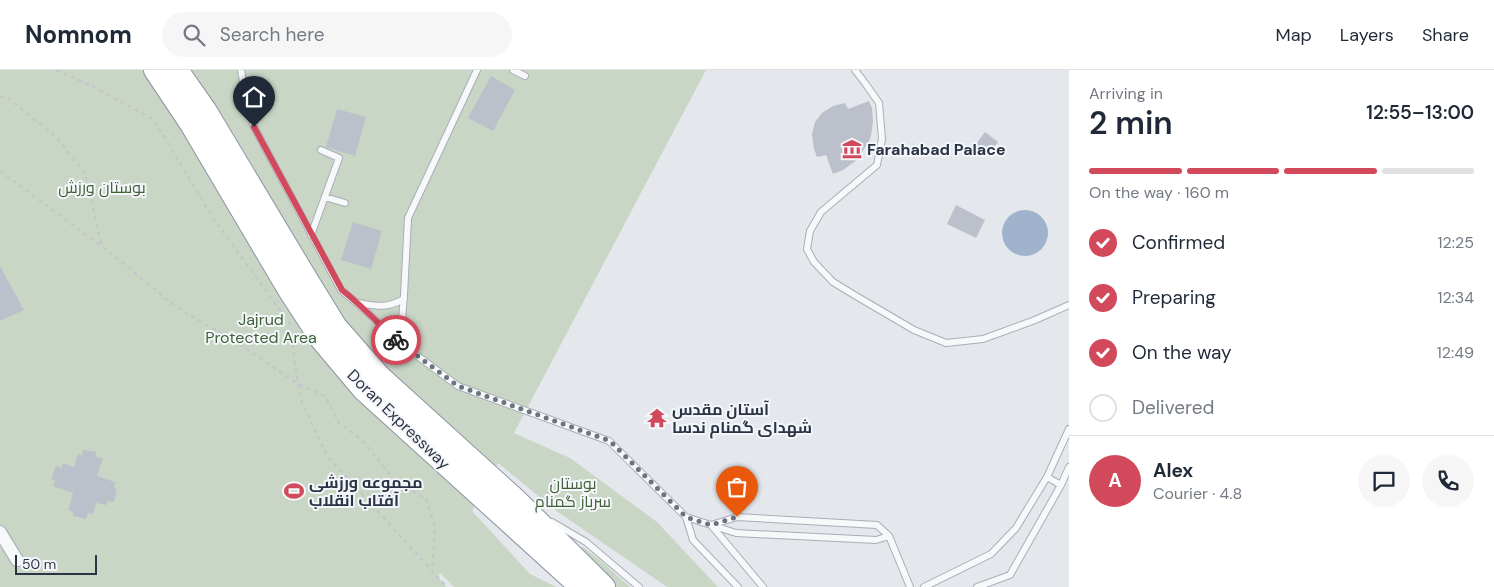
<!DOCTYPE html>
<meta charset="utf-8">
<style>
body{margin:0;font-family:"DM Sans",Cairo,sans-serif;background:#f6f6f7;color:#1f2937;height:100vh;display:flex;flex-direction:column;font-size:19px;white-space:nowrap}
*{box-sizing:border-box;margin:0}
p{font-size:16px;color:#747a83}
.icon{flex:none;width:28px;height:28px;fill:none;stroke:currentColor;stroke-width:2;stroke-linecap:round;stroke-linejoin:round}
.map{position:relative;flex:1;overflow:hidden}
.sheet{display:flex;flex-direction:column;background:#fff;width:425px}
.sheet>*{flex:none}
.scale{position:absolute;left:15px;bottom:12px;width:82px;box-sizing:border-box;padding-left:5px;border:2px solid #2b3445;border-top:0;font-size:14px;line-height:18px;white-space:nowrap;color:#2b3445;-webkit-text-stroke:4px #f4f6f9;paint-order:stroke}
.pin{position:absolute;display:grid;place-items:center;width:42px;height:42px;color:#fff;margin:-51px -21px;border-radius:50% 50% 50% 0;rotate:-45deg;box-shadow:0 0 5px #0007}
.pin .icon{rotate:45deg}
.courier{position:absolute;display:grid;place-items:center;width:50px;height:50px;margin:-25px;border:4px solid #d1495b;border-radius:50%;background:#fff;color:#222;box-shadow:0 1px 6px #0007}
.summary em{font-style:normal;font-weight:600}
.summary div{display:flex;flex-direction:column-reverse}
.summary{display:flex;align-items:center;justify-content:space-between;height:85px;padding:0 20px}
h1{font-size:32px;font-weight:600;line-height:38px}
.bar{display:grid;grid-template-columns:repeat(4,1fr);gap:8px 5px;align-content:center;height:60px;padding:0 20px}
.bar i{height:6px;border-radius:4px;background:#e0e1e3}
.bar .current{background:#d1495b}
.bar p{grid-column:span 4}
.line{display:flex;align-items:center;gap:12px;padding:0 20px;border-top:1px solid #e0e1e3}
.line div{flex:1}
.round{display:grid;place-items:center;flex:none;width:52px;height:52px;border-radius:26px;background:#f6f6f7}
ol{padding:0 20px;list-style:none}
li{display:flex;align-items:center;gap:15px;height:55px}
li p{margin-inline-start:auto}
li .icon{padding:5px;border-radius:50%;background:#d1495b;color:#fff;stroke-width:4}
li:last-child{color:#747a83}
li i{width:28px;height:28px;border:2px solid #e0e1e3;border-radius:50%}
header{display:flex;align-items:center;gap:30px;box-sizing:border-box;height:70px;padding:0 25px;background:#fff;border-bottom:1px solid #e0e1e3}
header strong{font-size:24px}
nav{display:flex;gap:28px;margin-inline-start:auto;font-size:18px}
.search{width:350px;height:45px;background:#f6f6f7;display:flex;align-items:center;gap:12px;box-sizing:border-box;padding:0 18px;border-radius:28px;color:#747a83;font-size:19px}
main{display:flex;flex:1;min-height:0}
.map>svg:first-child{display:block}
</style>
<header>
<strong>Nomnom</strong>
<div class="search"><svg class="icon" aria-label="search" viewBox="0 0 24 24"><circle cx="10" cy="10" r="6"/><path d="M15 15l6 6"/></svg>Search here</div>
<nav><a>Map</a><a>Layers</a><a>Share</a></nav>
</header>
<main>
<div class="map">
<svg width="1069" height="517" viewBox="0 0 1069 517">
<rect width="100%" height="100%" fill="#e4e7ec"/>
<path fill="#c9d6c5" d="M0 0H706L514 363 570 388 657 452 718 517H667L558 442 498 393 472 441 530 504 556 517H454L440 503 438 507 447 517H0Z
M583 477 601 491 630 517H614L584 483 581 478Z"/>
<path fill="#9fb4cc" d="M1002 163a23 23 0 1 1 46 0a23 23 0 1 1-46 0Z"/>
<path fill="#bbc0ca" d="M491 6 515 20 493 61 468 48Z
M869 31 872 38 873 51 871 66 869 71 859 87 854 92 843 100 833 104 826 85 817 87 814 79 812 64 815 52 822 43 833 36 845 33 848 39Z
M337 39 366 47 355 86 326 77Z
M985 62 998 72 989 84 976 74Z
M956 135 985 150 976 168 947 154Z
M353 152 382 161 371 199 341 190Z
M0 196 24 240 0 251Z
M83 380 97 382 95 387 103 388 97 406 115 412 114 418 117 419 114 432 108 431 106 435 96 433 93 444 88 443 86 449 73 446V442L68 440 73 423 53 416 55 410 51 409 56 396 62 398 63 393 74 397 78 384 82 386Z"/>
<g fill="none" stroke-linecap="round" stroke-linejoin="round">
<defs>
<path id="lane" d="M241 0 246 30 254 57 341 220C362 236 380 255 400 273
M477 0 408 148 404 225 400 273 458 316 609 371 686 447
M513 0 525 6
M855 0 865 13 879 33 882 69 877 95 821 142 810 161 807 179 814 192 833 212 856 226 914 260 946 273 983 269 1035 250 1069 235
M325 127 345 133
M311 165 339 88 321 80
M358 233C378 236 385 239 404 229
M1047 407 1061 415
M737 447 877 455 889 466 876 470 736 463 711 455Z
M552 452 586 472 639 517
M889 466 910 517
M738 517 693 470 686 447 711 455 763 517
M924 517 991 484 1016 458 1047 407 1069 359
M977 517 1010 505 1061 415 1069 397"/>
<path id="street" d="M0 462 17 490"/>
<path id="highway" d="M155 0 191 54 289 220 321 269 363 319 581 517
M177 0 205 40 307 210 336 257 380 307 517 431 604 517"/>
</defs>
<use href="#lane" stroke="#a9aeb7" stroke-width="8"/>
<use href="#street" stroke="#a9aeb7" stroke-width="14"/>
<use href="#highway" stroke="#8b94a3" stroke-width="24"/>
<path stroke="#c2c5cb" stroke-width="2" stroke-dasharray="4 4" stroke-linecap="butt" d="M56 0 96 18 154 50 213 148 283 244
M0 26 9 29 56 67 85 103 102 177
M0 101 113 185 175 236 244 277 298 314 325 326 338 352 363 371 396 412 426 429 435 456 432 501
M289 251 300 328 327 386 447 517"/>
<use href="#lane" stroke="#f7f8fa" stroke-width="6"/>
<use href="#street" stroke="#f7f8fa" stroke-width="12"/>
<use href="#highway" stroke="#fff" stroke-width="22"/>
</g>
<g fill="none" stroke-linecap="round" stroke-linejoin="round">
<path stroke="#6c737f" stroke-width="5" stroke-dasharray="0 9" d="M396 270 458 316 610 371 686 447 711 455 737 447"/>
<path stroke="#d1495b" stroke-width="6" d="M254 57 342 220C361 235 378 253 396 270"/>
</g>
<defs>
<symbol id="museum-bare" viewBox="-9 -9 18 18"><path d="M0-6L6-3V-2H-6V-3ZM-5-1h2V3h-2ZM-1-1h2V3h-2ZM3-1h2V3H3ZM-6 4H6V6H-6Z" fill="#d1495b" stroke="#f4f6f9" stroke-width="2.5" paint-order="stroke"/></symbol>
<symbol id="temple-bare" viewBox="-9 -9 18 18"><path d="M0-6L5-2H3V0L6.5 2.5H4V6H1.5V3h-3V6H-4V2.5H-6.5L-3 0V-2H-5Z" fill="#d1495b" stroke="#f4f6f9" stroke-width="2.5" paint-order="stroke"/></symbol>
<symbol id="stadium-bare" viewBox="-9 -9 18 18"><path d="M0-5a6.5 5 0 1 0 0 10a6.5 5 0 1 0 0-10ZM-3.5-1.8h7v3.6h-7Z" fill="#d1495b" stroke="#f4f6f9" stroke-width="2.5" paint-order="stroke"/></symbol>
</defs>
<g fill-rule="evenodd">
<use href="#museum-bare" x="838" y="65" width="28" height="28"/>
<use href="#temple-bare" x="643" y="334" width="28" height="28"/>
<use href="#stadium-bare" x="280" y="407" width="28" height="28"/>
</g>
<g text-anchor="middle" stroke-width="4" stroke-linejoin="round" paint-order="stroke">
<g font-size="16" font-weight="bold" fill="#2b3445" stroke="#f4f6f9" text-anchor="start">
<text x="867" y="85">Farahabad Palace</text>
<text x="672" y="345">آستان مقدس<tspan x="672" dy="18">شهدای گمنام ندسا</tspan></text>
<text x="309" y="418">مجموعه ورزشی<tspan x="309" dy="18">آفتاب انقلاب</tspan></text>
</g>
<g font-size="16" fill="#3f6138" stroke="#f4f6f9">
<text x="102" y="123">بوستان ورزش</text>
<text x="261" y="255">Jajrud<tspan x="261" dy="18">Protected Area</tspan></text>
<text x="573" y="419">بوستان<tspan x="573" dy="18">سرباز گمنام</tspan></text>
</g>
<g font-size="16" fill="#2b3445" stroke="#f4f6f9">
<text transform="translate(399 349) rotate(44)" y="6">Doran Expressway</text>
</g>
</g>
</svg>
<div class="scale">50 m</div>
<div class="pin" style="left:737px;top:447px;background:#ea580c"><svg class="icon" aria-label="bag" viewBox="0 0 24 24"><path d="M5 8h14l-1 12H6zM9 8a3 3 0 0 1 6 0"/></svg></div>
<div class="pin" style="left:254px;top:57px;background:#1f2937"><svg class="icon" aria-label="home" viewBox="0 0 24 24"><path d="M3 11l9-7 9 7M6 9v11h12V9"/></svg></div>
<div class="courier" style="left:396px;top:270px"><svg class="icon" aria-label="bike" viewBox="0 0 24 24"><circle cx="6" cy="16" r="4"/><circle cx="18" cy="16" r="4"/><path d="M6 16l4-8h5l3 8M10 8l3 8H6M13 5h3"/></svg></div>
</div>
<section class="sheet">
<div class="summary"><div><h1>2 min</h1><p>Arriving in</p></div><em>12:55–13:00</em></div>
<div class="bar"><i class="current"></i><i class="current"></i><i class="current"></i><i></i><p>On the way · 160 m</p></div>
<ol>
<li><svg class="icon" aria-label="check" viewBox="0 0 24 24"><path d="M5 12l5 5 9-10"/></svg>Confirmed<p>12:25</p></li>
<li><svg class="icon" aria-label="check" viewBox="0 0 24 24"><path d="M5 12l5 5 9-10"/></svg>Preparing<p>12:34</p></li>
<li><svg class="icon" aria-label="check" viewBox="0 0 24 24"><path d="M5 12l5 5 9-10"/></svg>On the way<p>12:49</p></li>
<li><i></i>Delivered</li>
</ol>
<div class="line" style="height:90px"><b class="round" style="background:#d1495b;color:#fff">A</b><div><b>Alex</b><p>Courier · 4.8</p></div><a class="round"><svg class="icon" aria-label="chat" viewBox="0 0 24 24"><path d="M4 5h16v11H9l-5 4z"/></svg></a><a class="round"><svg class="icon" aria-label="phone" viewBox="0 0 24 24"><path d="M5 4h4l2 5-3 2q2 4 5 5l2-3 5 2v4C11 20 4 13 5 4z"/></svg></a></div>
</section>
</main>
